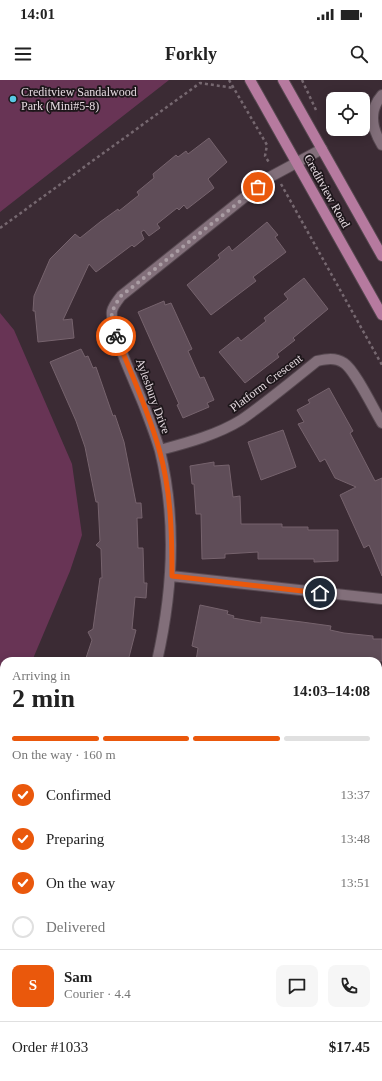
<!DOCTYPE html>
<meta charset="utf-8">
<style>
body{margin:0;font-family:"Times New Roman",serif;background:#f6f6f6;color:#222;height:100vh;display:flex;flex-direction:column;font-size:15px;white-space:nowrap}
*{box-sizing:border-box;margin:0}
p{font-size:13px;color:#767676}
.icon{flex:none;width:22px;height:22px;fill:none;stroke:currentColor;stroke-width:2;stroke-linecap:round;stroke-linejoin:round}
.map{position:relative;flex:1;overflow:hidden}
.drawer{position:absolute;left:0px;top:577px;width:382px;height:424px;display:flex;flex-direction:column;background:#fff;border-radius:12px 12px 0 0;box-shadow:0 2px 10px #0003}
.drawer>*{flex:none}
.buttons{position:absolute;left:326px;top:12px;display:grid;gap:8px}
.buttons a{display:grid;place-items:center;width:44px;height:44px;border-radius:8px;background:#fff;box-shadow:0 2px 10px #0003;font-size:20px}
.pin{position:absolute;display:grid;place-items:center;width:34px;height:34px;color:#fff;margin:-17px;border:2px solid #fff;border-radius:50%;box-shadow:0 1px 4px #0007}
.courier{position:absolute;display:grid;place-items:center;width:40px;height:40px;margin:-20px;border:3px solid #ea580c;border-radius:50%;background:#fff;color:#222;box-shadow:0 1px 5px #0007}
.headline em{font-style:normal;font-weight:700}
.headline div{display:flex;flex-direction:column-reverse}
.headline{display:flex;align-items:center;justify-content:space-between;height:68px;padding:0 12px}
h1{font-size:26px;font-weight:700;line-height:30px}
.bar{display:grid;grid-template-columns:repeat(4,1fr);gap:6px 4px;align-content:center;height:48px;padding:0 12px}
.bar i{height:5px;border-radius:3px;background:#e0e0e0}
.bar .current{background:#ea580c}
.bar p{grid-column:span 4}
.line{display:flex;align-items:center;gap:10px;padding:0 12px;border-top:1px solid #e0e0e0}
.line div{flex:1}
.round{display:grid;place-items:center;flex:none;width:42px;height:42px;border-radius:8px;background:#f6f6f6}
ol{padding:0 12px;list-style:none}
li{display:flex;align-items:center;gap:12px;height:44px}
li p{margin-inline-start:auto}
li .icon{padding:4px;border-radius:50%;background:#ea580c;color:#fff;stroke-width:4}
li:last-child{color:#767676}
li i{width:22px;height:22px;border:2px solid #e0e0e0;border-radius:50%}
.status{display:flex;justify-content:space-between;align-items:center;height:28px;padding:0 20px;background:#fff;direction:ltr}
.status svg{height:11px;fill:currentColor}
header{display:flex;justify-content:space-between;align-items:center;height:52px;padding:0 12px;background:#fff;font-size:18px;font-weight:700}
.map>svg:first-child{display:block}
</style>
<div class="status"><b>14:01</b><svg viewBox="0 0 49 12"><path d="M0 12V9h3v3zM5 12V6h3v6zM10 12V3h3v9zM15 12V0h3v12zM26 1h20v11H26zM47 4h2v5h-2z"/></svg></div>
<header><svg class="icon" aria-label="menu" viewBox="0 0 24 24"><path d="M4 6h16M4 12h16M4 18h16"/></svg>Forkly<svg class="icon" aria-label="search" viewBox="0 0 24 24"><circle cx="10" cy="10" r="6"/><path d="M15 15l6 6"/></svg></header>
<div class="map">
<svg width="382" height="1001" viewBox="0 0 382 1001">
<rect width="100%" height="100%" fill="#3b2b34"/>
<path fill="#683455" d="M0 0H169L0 132Z
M0 233 14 250 72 384 82 455 70 491 32 581H4V675L0 682Z"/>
<path fill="#5f4d58" stroke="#76636d" d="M209 58 227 82 208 99 214 108 187 129 184 125 179 130 177 128 157 144 160 148 149 156 144 150 141 152 144 159 134 167 132 165 96 192 89 184 63 240 72 239 74 258 38 262 35 231H33L34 216 50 179 75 154 80 158 100 142 118 129 119 131 139 115 137 112 154 98 153 94 176 75 178 77 186 71 188 74Z
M267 142 278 155 275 157 286 172 253 197 256 201 211 235 187 205 220 178 218 175 229 166 232 171Z
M304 198 328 229 293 258 295 260 277 274 279 277 245 303 219 272 238 257 241 261 266 241 264 238 288 219 284 214Z
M164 221 165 225 171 223 192 269 188 271 200 298 204 297 214 320 207 323 209 327 183 338 177 325 179 324 138 232Z
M81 269 85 277 88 276 93 288 96 287 113 336 115 335 124 362 136 423H141L142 438H137L138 468H143L144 503H147L146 518 135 517 132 549 136 550 128 581H85L92 560 88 552 93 549 100 498H102L101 469 96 465 100 461 98 422H96L85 367 76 341 50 282Z
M329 308 353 351 350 353 375 401 382 398V496L369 465 364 468 340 415 356 407 335 398 325 379 320 382 298 344 304 342 297 330 310 323 308 320Z
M283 350 296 387 261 400 248 362Z
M214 382V386L229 385 233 417 240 416 241 444H282V447H308V450H338V481L314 482V479H258V472L225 474V478L202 479 201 434H196L194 404H192L190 386Z
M200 525 228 531 227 534 234 536 233 538 261 543V537L302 542 331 546 330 550 344 553 373 556V559H382V581H306L278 578V581H196L198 568 192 566Z"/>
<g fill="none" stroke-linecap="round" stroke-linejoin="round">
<defs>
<path id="minor" d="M382 15C368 31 372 49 382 65
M160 370C186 363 217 355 241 340 267 322 292 301 317 281 326 279 335 277 344 283 355 290 374 330 382 343
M171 496 382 519
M157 581C173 511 177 441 160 371 156 357 151 344 146 331 138 308 109 251 112 231 113 226 118 220 121 216L270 97 322 69
M0 921 4 913
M0 935 4 938
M84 997 90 1001
M256 1001 258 997"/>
<path id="major" d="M250 0 382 235
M283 0 382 176"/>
</defs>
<use href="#minor" stroke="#55474f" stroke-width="12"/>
<use href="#major" stroke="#55474f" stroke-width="12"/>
<path stroke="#766870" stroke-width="2.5" stroke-dasharray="3 3" stroke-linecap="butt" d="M229 0 267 65 265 76 270 84
M302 0 316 30
M281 104 382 285
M0 148 200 3 234 8"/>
<use href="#minor" stroke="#826f7a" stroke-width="10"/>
<use href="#major" stroke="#b67a9f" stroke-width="10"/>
</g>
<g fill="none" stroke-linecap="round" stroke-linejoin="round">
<path stroke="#aa9da4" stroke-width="4" stroke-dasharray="0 7.2" d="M116 256C109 237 110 232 121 216L258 107"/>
<path stroke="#ea580c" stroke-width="5" d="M116 256C131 293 148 330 159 369 171 410 172 454 172 496L320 513"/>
</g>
<circle fill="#59c8e5" stroke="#1d161a" stroke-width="1.5" cx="13" cy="19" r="4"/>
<g text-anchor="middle" stroke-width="3.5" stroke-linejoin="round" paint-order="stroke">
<g font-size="12" fill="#e6dbe1" stroke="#1d161a" text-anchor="start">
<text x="21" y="16">Creditview Sandalwood<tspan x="21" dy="14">Park (Mini#5-8)</tspan></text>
</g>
<g font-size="12" fill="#e6dbe1" stroke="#1d161a">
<text transform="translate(327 111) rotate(61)" y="4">Creditview Road</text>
<text transform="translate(266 303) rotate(-37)" y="4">Platform Crescent</text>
<text transform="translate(153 316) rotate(70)" y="4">Aylesbury Drive</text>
</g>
</g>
</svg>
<div class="buttons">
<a><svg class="icon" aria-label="locate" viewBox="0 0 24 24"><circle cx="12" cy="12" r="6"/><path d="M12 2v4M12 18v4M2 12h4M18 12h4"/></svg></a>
</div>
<div class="pin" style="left:258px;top:107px;background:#ea580c"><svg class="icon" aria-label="bag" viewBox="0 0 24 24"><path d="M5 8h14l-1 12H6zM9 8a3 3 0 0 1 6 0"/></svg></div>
<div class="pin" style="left:320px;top:513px;background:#1f2937"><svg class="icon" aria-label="home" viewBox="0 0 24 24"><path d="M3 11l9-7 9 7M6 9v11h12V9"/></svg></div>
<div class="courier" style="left:116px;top:256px"><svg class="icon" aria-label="bike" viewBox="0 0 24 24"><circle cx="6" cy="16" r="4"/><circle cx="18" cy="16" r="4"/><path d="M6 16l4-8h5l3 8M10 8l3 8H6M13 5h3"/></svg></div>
<section class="drawer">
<div class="headline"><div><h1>2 min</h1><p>Arriving in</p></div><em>14:03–14:08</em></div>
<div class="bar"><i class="current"></i><i class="current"></i><i class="current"></i><i></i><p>On the way · 160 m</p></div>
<ol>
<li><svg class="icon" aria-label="check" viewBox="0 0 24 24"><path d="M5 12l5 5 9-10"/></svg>Confirmed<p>13:37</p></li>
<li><svg class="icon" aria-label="check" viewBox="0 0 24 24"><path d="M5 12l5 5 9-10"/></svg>Preparing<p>13:48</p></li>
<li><svg class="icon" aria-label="check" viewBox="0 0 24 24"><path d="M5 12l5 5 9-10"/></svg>On the way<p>13:51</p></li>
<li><i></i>Delivered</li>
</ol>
<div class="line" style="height:72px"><b class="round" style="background:#ea580c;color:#fff">S</b><div><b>Sam</b><p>Courier · 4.4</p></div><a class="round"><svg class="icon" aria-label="chat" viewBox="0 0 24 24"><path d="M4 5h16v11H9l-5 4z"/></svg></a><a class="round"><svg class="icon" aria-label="phone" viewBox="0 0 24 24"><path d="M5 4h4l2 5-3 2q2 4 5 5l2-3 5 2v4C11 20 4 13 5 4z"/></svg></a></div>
<div class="line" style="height:52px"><div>Order #1033</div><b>$17.45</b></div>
</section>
</div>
